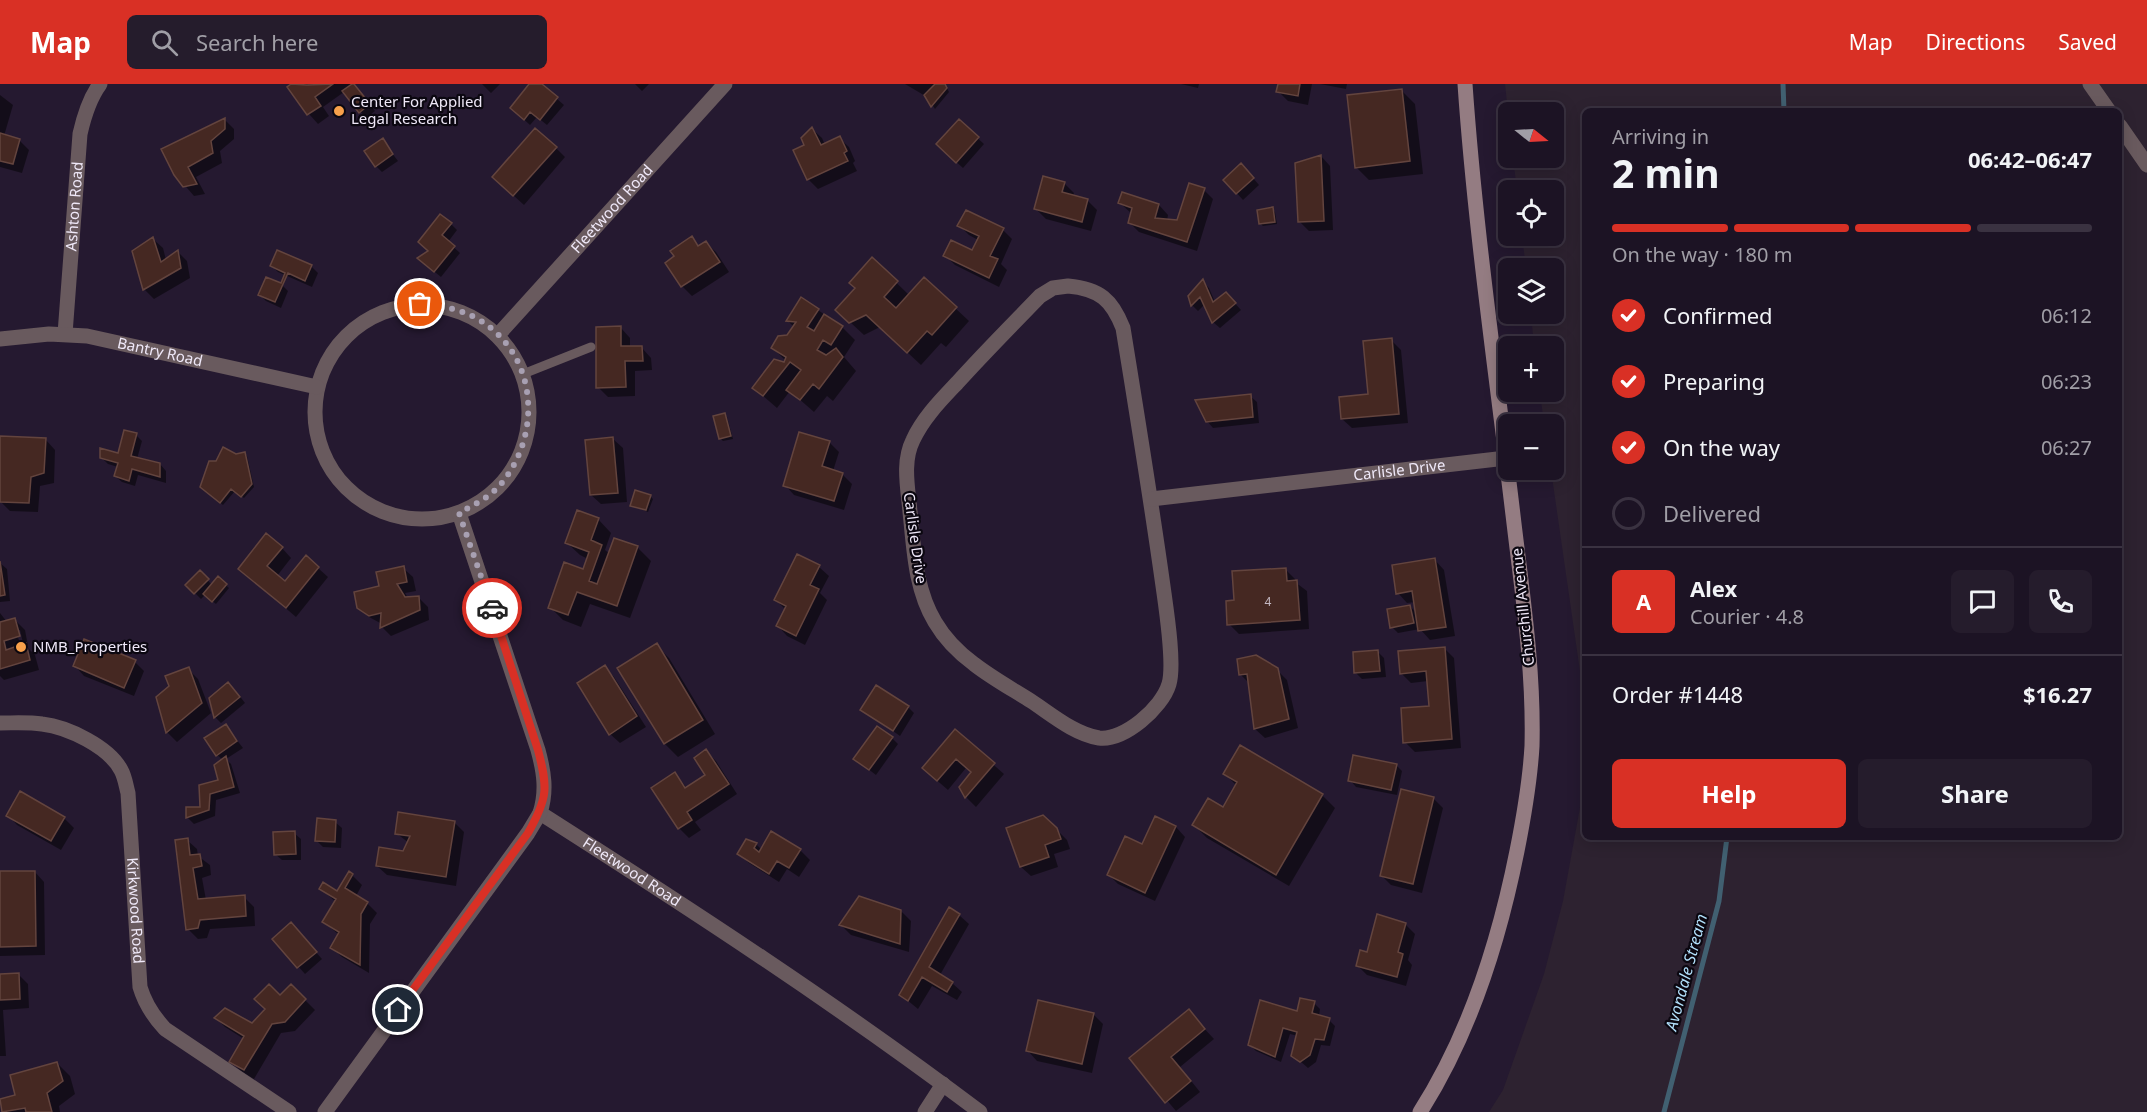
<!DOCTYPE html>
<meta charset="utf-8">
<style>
body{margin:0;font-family:"Noto Sans",sans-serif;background:#251c2c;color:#f1f3f6;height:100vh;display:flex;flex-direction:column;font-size:22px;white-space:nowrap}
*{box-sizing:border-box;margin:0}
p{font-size:20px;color:#a09ea6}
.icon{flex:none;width:33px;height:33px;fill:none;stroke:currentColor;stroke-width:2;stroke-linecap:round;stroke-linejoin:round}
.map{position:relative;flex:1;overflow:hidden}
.sheet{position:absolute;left:1582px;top:24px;width:540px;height:732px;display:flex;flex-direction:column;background:#1c1324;border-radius:9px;box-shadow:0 3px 15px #0003,0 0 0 2px #3a3241}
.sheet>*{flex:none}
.needle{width:39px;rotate:108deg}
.tools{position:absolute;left:1498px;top:18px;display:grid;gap:12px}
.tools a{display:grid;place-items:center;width:66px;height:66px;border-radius:9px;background:#1c1324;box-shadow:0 3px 15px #0003,0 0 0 2px #3a3241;font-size:30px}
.pin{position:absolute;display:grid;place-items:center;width:51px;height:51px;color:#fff;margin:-26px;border:3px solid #fff;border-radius:50%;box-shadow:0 2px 6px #0007}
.courier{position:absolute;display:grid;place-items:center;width:60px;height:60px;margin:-30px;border:4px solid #d93025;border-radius:50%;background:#fff;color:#222;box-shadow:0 2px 8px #0007}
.head em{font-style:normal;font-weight:700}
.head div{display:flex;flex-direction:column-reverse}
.head{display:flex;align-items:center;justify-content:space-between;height:102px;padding:0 30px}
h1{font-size:39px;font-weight:700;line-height:45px}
.bar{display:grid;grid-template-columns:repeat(4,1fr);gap:9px 6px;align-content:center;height:72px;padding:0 30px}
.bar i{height:8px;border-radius:4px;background:#3a3241}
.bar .on{background:#d93025}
.bar p{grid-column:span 4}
.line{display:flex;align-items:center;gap:15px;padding:0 30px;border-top:2px solid #3a3241}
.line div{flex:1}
.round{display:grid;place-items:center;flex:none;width:63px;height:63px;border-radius:9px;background:#251c2c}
ol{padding:0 30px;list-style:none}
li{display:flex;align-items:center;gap:18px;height:66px}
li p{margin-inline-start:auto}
li .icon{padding:6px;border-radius:50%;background:#d93025;color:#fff;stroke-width:4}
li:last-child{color:#a09ea6}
li i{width:33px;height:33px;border:3px solid #3a3241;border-radius:50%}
.button{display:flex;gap:12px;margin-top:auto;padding:12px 30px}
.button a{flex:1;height:69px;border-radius:9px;background:#d93025;color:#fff;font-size:24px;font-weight:700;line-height:69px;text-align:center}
.button a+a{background:#251c2c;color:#f1f3f6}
header{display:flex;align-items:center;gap:36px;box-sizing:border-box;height:84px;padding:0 30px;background:#d93025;color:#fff}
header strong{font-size:28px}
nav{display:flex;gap:33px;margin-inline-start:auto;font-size:21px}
.search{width:420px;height:54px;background:#251c2c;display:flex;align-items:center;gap:15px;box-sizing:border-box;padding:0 21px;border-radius:9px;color:#a09ea6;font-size:22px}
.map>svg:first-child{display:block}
</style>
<header>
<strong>Map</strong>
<div class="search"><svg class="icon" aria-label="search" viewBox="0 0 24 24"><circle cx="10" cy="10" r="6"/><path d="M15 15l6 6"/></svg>Search here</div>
<nav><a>Map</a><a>Directions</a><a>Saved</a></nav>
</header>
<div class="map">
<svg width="2147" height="1028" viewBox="0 0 2147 1028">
<rect width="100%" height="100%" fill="#251930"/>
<path fill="#2d2230" d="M1505 0H2147V1028H1489L1503 1006 1544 890 1563 817 1585 696 1586 753H2120V27H1586L1585 622 1551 386H1554V340H1544L1540 308H1554V262H1534L1531 230H1554V184H1526L1522 152H1554V106H1517L1513 74H1554V28H1509V38Z"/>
<path fill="#0007" fill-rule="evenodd" d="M293 0H307L309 2 311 0H354L375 27 366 34 344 8 323 23 329 32 318 40 309 30 289 3Z
M482 0H500L491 9Z
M531 0H540L564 21 547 41 537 33 530 41 518 30Z
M635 0H649L642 7Z
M905 0H945L949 8 935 25 927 13Z
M1181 0H1199L1198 4Z
M1279 0H1312L1308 21 1288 17 1278 7Z
M1320 0H1347L1346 5Z
M1401 6 1415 20 1423 90 1369 96 1356 83Z
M0 11 13 21 4 52 19 56 29 66 22 89 0 83Z
M225 36 234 45V55L220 67 222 79 196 93 205 110 194 112 175 90Z
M959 37 984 60 963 84 944 67Z
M812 45 822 54 825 61 839 54 849 63 855 77 853 79 857 87 818 105 809 96 795 67 806 62Z
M382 56 398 77 382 88 376 82Z
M556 64 565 73 524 121 503 102Z
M1321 72 1330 82 1333 146 1309 147 1299 137Z
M1247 87 1259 101 1243 116 1225 96Z
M1064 99 1074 109 1073 112 1087 116 1097 126 1091 147 1046 135 1036 125Z
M1204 106 1213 115 1197 167 1139 148 1130 139 1132 130 1120 119 1159 121 1168 131 1167 137H1178Z
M1272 125 1275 128 1277 140 1263 142 1260 139Z
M451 140 457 146 448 158 460 169 441 193 425 180 430 168 426 164Z
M959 141 1003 146 1012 155 1001 180 1007 186 999 203 955 181 945 171 972 168 978 156 969 151Z
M692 154 700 163 706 159 716 168 729 188 692 212 682 202 667 179Z
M153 155 163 164 166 176 178 168 187 177 190 194 154 215 144 205Z
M278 168 312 183 318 189 312 203 278 188 272 182Z
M872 175 909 211 924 195 969 237 946 263 941 259 921 281 880 243 864 251 837 226 857 204Z
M1203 198 1209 204 1215 218 1232 216 1241 226 1220 244 1214 239 1205 220 1198 227 1192 221 1189 212Z
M282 201 288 207 281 224 266 217 260 211Z
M818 226 842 243 855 256 844 273 856 287 833 317 827 312 814 328 790 307 777 324 754 304 785 280 786 277 773 264 788 252 794 243 788 237Z
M621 244 630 254V264H642L651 274 652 286 635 287V312L608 313 598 303Z
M1391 256 1401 266 1408 339 1352 344 1342 335 1370 312Z
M1250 312 1257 318 1259 339 1213 344 1207 337Z
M725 331 727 333 733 355 723 357 720 354Z
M136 351 142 357 137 375 160 380 166 387V399L138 391 135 402 122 398 115 392 118 383 108 380 101 373 119 371Z
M0 353 46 356 55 366 54 399 40 402 38 428 10 427 0 417Z
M613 355 623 364 627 418 601 420 591 411Z
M829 358 839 368 833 387 842 390 852 400 844 426 794 411 785 401Z
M245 370 247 372 254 403 244 414 235 407 223 421 205 406 217 378Z
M650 412 653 415 648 428 632 421Z
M598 435 611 449 605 466 610 470 615 456 638 464 651 477 630 534 590 520 581 543 563 536 550 523 584 487 588 475 580 471 566 458Z
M282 464 291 474 277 492 285 499 318 484 328 493 296 533 240 485Z
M1435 476 1444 486 1455 552 1430 556 1420 545 1398 549 1392 543 1410 522 1417 530 1415 518 1407 519 1398 509Z
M0 479 7 485 10 517 0 518Z
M819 483 829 492 820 509 827 516 805 561 787 552 778 542 786 526 776 516Z
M403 484 413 493 416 507 405 509 408 514 418 513 428 523 429 536 391 552 382 543V540L369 533 359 523Z
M1285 485 1295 495V498L1307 507 1309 545 1239 550 1229 540 1236 518Z
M200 488 212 501 218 494 229 504 216 520 205 511 201 515 187 501Z
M0 529 7 538 15 536 25 546 28 562 27 563 35 571 39 586 4 596 0 592ZM16 546H20L23 559 20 560Z
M656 561 669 574 715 650 678 673 665 660 619 584Z
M1444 564 1454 574 1461 664 1415 668 1405 658 1430 624 1428 597 1411 599 1401 589Z
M1378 568 1384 574 1386 593 1362 595 1356 589Z
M135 578 144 587 134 612 84 592 75 582Z
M605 583 614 593 646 643 620 659 610 650Z
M188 585 198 595 211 629 177 658 167 648 158 613Z
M1277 586 1287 596 1298 644 1265 654 1255 645 1250 600 1240 590Z
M235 606 245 619 221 639 216 634 211 615Z
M908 623 914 629 900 652 862 625Z
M226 642 243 664 226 675 231 680 240 709 216 716 215 732 194 740 188 734 187 724H201L200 702 220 697 223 676 217 671Z
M955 647 1004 690 976 723 967 714 961 703 973 689 966 684 948 706 933 693Z
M892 654 898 660 876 691 855 675Z
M706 667 716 677 737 710 695 738 701 746 689 754 679 744 675 690 687 704 707 691Z
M1396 681 1402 687 1397 711 1356 703 1350 696Z
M1225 690 1322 711 1335 724 1289 802 1207 754 1194 741 1223 725 1237 702Z
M1433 714 1443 724 1422 809 1391 801 1381 791Z
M8 731 64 734 74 744 61 766 17 741Z
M1043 732 1067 756 1070 765 1054 770 1058 783 1031 792 1021 783Z
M1155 734 1176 743 1185 753 1155 817 1118 800 1108 790 1142 762Z
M335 738 342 744 341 764 323 763 317 757Z
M454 738 464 748 456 802 387 791 377 782 404 768 409 759 396 749Z
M294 749 301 755V776H282L275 770Z
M187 756 197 765 198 772 210 781 211 791 202 794 206 816 244 813 254 823 255 842 210 845 207 854 198 855 188 845Z
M756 760 762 766H800L810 776 799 793 787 785 779 798 749 779 739 770Z
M35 788 44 798 45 871 0 872V789Z
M352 791 362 801 356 812 367 819 377 829 370 840 369 889 342 873 332 864 339 851 324 838 336 818 321 805 338 809Z
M901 827 911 837 909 868 851 851 841 841Z
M959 831 969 840 940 891 952 899 962 908 957 916 932 902 918 925 901 911Z
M1405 840 1415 850 1408 876 1412 881 1406 902 1367 891 1357 881 1368 870Z
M297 847 322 875 305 890 274 855Z
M18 890 28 900 29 924 3 926 6 972H0V891Z
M291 902 315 926 295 947 281 949 254 995 241 987 231 977 244 955 225 943 216 934 253 941Z
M1314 919 1320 925 1319 932 1329 936 1335 942 1330 962 1321 961 1316 978 1308 984 1293 971 1298 952 1290 950 1281 978 1256 967 1250 961Z
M1188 927 1214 955 1180 983 1200 1008 1176 1027 1131 974Z
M1093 930 1103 940 1092 989 1037 977 1028 967Z
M57 979 70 992 75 1010 59 1022 60 1028H4L2 1016 17 1012Z"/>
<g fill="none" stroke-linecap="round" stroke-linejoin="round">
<path stroke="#416071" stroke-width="5" d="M1783 0 1784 27
M1664 1028 1719 817 1727 753"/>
</g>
<path fill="#452822" stroke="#63443e" stroke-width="1.5" d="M291 0 307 1 333 0 315 13 321 22 307 31 287 3Z
M352 0H354L370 20 359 29 342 7Z
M529 0H542L558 13 540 36 530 28 524 36 510 24Z
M935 0H945L947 4 931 23 924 11Z
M1278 0H1300L1298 12 1276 8Z
M1402 5 1410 77 1355 84 1347 11Z
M225 34V45L211 57 213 69 188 83 197 100 183 103 174 91 161 65Z
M959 35 979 53 956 79 936 60Z
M812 43 821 61 840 52 847 67 844 69 848 77 807 96 793 66 804 61 801 54Z
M535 44 557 63 513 112 492 93Z
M0 49 20 55 13 80 0 77Z
M383 54 393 70 375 83 364 67Z
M1321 71 1324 137 1298 138 1295 79Z
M1241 79 1254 94 1236 110 1223 96Z
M1043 92 1065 98 1062 108 1088 115 1082 138 1034 125Z
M1189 99 1205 104 1187 158 1128 139 1132 124 1118 119 1122 108 1159 120 1155 134 1177 136Z
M1273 123 1275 138 1259 140 1257 126Z
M966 126 1004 144 990 172 998 175 989 194 943 172 951 156 972 166 979 152 957 142Z
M440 130 452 139 442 151 455 162 434 188 417 174 428 167 418 158Z
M692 152 698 162 706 157 720 178 681 203 665 179 674 172 670 167Z
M153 153 161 178 178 166 181 184 143 206 132 167Z
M277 166 312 181 305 197 288 189 275 218 258 211 266 193 281 199 285 189 270 182Z
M872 173 898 197 884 213 896 224 924 193 957 223 932 251 927 247 907 269 866 231 849 239 835 226 855 204 849 199Z
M1203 195 1213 218 1226 208 1236 219 1212 239 1200 213 1191 222 1188 212Z
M801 213 819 225 807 243 814 247 824 230 843 242 831 261 823 256 817 266 826 271 836 264 843 273 819 305 813 300 800 316 786 306 801 286 790 278 763 312 752 304 774 275 784 278 786 273 771 264 778 252 787 251 796 238 786 237Z
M621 242V262H642L643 277H625L626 303 596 304V243Z
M1392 254 1399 330 1341 335 1339 313 1368 310 1363 257Z
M1251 310 1253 333 1206 338 1195 316Z
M725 329 731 352 719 355 713 332Z
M124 346 137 349 131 372 160 379V393L132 385 129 397 114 392 118 379 100 374V364L118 369Z
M799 348 830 357 822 382 843 389 834 417 783 402Z
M0 352 46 354 44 389 31 393 29 419 0 418Z
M613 353 618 409 590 411 585 356Z
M223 363 236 370 245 368 252 400 241 413 231 405 220 419 200 403 209 377H216Z
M635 406 651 411 646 426 630 422Z
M577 426 599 434 591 456 602 461 589 497 597 500 614 454 638 462 617 522 577 508 568 531 548 524 564 478 583 485 589 468 565 459Z
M266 449 283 463 267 482 285 497 306 471 319 483 286 524 238 485Z
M797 470 820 481 810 501 819 505 796 552 776 542 786 522 774 516Z
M1435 474 1446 543 1418 547 1412 507 1396 510 1392 481Z
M0 477 5 511 0 512Z
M404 482 407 498 397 500 405 513 419 512 420 526 380 544 381 529 369 532 357 524 354 508 379 502 376 488Z
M1286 484 1287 497 1297 496 1300 536 1227 541 1226 517 1234 516 1232 487Z
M200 486 209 495 194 510 185 501Z
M218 492 227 500 212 518 203 510Z
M1410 521 1414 539 1390 544 1387 525Z
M15 534 20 552 4 557 6 566 26 559 30 576 0 585V538Z
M84 555 136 576 124 604 73 582Z
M657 559 703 636 664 660 617 584Z
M1445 563 1452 655 1403 659 1401 624 1429 622 1426 587 1400 590 1398 567Z
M1378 566 1380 587 1354 589 1353 568Z
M1256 571 1278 584 1289 635 1254 645 1247 590 1239 591 1237 575Z
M605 581 637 632 609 651 577 599Z
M189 583 202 619 166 649 156 613 169 602 165 592Z
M228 598 240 613 214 634 209 614Z
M876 601 909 622 893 647 860 626Z
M226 640 237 657 216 672 204 654Z
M877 642 893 653 869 686 853 675Z
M955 645 995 679 965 714 959 703 971 688 956 675 937 697 922 684Z
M1240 661 1323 710 1276 791 1192 741 1208 714 1223 723 1237 698 1223 690Z
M706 665 729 700 687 728 692 736 678 745 651 704 675 688 685 704 705 691 694 674Z
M1353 671 1397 680 1391 706 1348 697Z
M226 672 234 703 210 710 209 726 186 734V723H200L199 701 218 696 214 681Z
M1401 705 1434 713 1413 800 1380 792Z
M20 707 65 733 51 757 6 732Z
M398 728 455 737 446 793 376 782 379 763 403 767 410 752 395 750Z
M1043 731 1057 744 1061 755 1045 761 1049 773 1020 783 1006 744Z
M1155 732 1176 742 1145 809 1107 791 1125 752 1142 760Z
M317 734 336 736 335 758 315 757Z
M295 747 296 770 274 771 273 748Z
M771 747 801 765 789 784 777 777 769 790 737 770 746 755 757 759 754 764 759 768Z
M188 754 190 771 200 770 202 782 193 784 198 815 245 811 246 832 200 836 198 844 186 846 175 756Z
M0 787H35L36 862 0 863Z
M349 787 353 790 345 804 368 818 361 830 360 881 330 864 339 848 322 838 336 815 319 805 323 798 337 807Z
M859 812 901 826 900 860 839 841Z
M949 823 960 830 929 883 953 898 947 908 922 893 908 917 899 911Z
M1377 830 1406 839 1398 868 1403 870 1397 893 1356 882 1360 866 1367 868Z
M291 838 317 868 297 884 272 855Z
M19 889 20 915 0 916V890Z
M269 900 280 911 291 900 306 915 285 938 272 940 244 986 229 978 244 952 214 934 225 924 252 939 265 925 254 915Z
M1300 914 1315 917 1312 929 1330 934 1324 956 1315 955 1310 971 1300 978 1291 972 1297 948 1283 944 1275 973 1248 961 1260 916 1297 927Z
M1038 916 1094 929 1082 980 1026 967Z
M1189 925 1205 945 1171 973 1191 997 1165 1019 1129 974Z
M57 978 63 997 47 1009 52 1028H26L25 1024 2 1028 0 1015 15 1011 10 991Z"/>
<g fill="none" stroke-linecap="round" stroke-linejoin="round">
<path stroke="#695a5e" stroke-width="9" d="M523 290 591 263"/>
<g stroke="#695a5e" stroke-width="15">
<path d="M2090 0 2109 27"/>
<path d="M2120 42 2147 81"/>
<path d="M1068 202C1100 205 1112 216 1123 244 1137 330 1151 416 1163 502 1166 524 1175 580 1169 600 1162 624 1124 657 1099 654 1074 650 1051 630 1031 617 1012 605 992 594 974 580 959 569 945 555 935 538 915 505 914 465 910 428 908 404 902 378 913 356 923 334 941 316 957 299 984 269 1012 241 1040 212L1053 204Z"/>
<circle cx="422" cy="328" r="107"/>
<path id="s1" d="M65 250 80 50C84 32 89 15 100 0"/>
<path id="s2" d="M498 251 725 0"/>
<path id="s3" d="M0 255 49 250 87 252 317 303"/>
<path id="s4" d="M1151 415 1506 374"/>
<path id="s5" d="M459 429 538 666C544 688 547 707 540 729 689 824 838 921 980 1028"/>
<path id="s6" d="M0 639C14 639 28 638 42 640 68 643 109 663 121 686 125 693 126 702 128 709L140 903C145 920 153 932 165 945L289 1028"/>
<path d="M325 1028 528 749 540 729"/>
<path d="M925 1028 943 1000"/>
</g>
<path stroke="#947c82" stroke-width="15" d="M1420 1028C1470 950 1499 857 1517 767 1524 732 1530 697 1532 662 1534 584 1522 508 1513 431 1496 287 1475 144 1465 0"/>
</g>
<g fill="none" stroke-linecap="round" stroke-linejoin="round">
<path stroke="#a8a0b2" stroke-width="6" stroke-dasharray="0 10.8" d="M420 220C439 222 457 224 474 233 537 266 544 348 501 400 490 413 474 421 459 429L492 524"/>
<path stroke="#d93025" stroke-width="8" d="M398 926 528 749C548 714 548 704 538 666L492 524"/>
</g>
<g fill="#f8a04b" stroke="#0b0710" stroke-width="2">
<circle cx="339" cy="27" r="6"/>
<circle cx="21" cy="563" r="6"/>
</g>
<g text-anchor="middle" stroke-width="4.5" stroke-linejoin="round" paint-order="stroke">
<g font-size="12" fill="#c4b8c2">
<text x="1268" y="522">4</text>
</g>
<g font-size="15" fill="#efe8f8" stroke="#0b0710" text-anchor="start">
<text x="351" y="23">Center For Applied<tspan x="351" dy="17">Legal Research</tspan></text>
<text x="33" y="568">NMB_Properties</text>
</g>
<g font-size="15" fill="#efe8f8" stroke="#0b0710">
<text dy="5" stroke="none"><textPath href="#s1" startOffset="128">Ashton Road</textPath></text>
<text dy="5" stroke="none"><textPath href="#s2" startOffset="170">Fleetwood Road</textPath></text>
<text dy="5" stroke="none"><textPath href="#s3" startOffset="162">Bantry Road</textPath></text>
<text dy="5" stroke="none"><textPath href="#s4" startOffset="250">Carlisle Drive</textPath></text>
<text transform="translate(915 454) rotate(82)" y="5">Carlisle Drive</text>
<text transform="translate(1523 523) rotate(-96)" y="5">Churchill Avenue</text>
<text dy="5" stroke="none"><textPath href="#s5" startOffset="423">Fleetwood Road</textPath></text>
<text dy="5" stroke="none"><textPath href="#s6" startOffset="278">Kirkwood Road</textPath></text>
</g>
<g font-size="16" font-style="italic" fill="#b1dffa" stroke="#0b0710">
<text transform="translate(1686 888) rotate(-75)" y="6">Avondale Stream</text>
</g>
</g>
</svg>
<div class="tools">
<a><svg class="needle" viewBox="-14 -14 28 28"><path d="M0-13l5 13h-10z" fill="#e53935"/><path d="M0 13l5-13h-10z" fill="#a09ea6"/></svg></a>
<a><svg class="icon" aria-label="locate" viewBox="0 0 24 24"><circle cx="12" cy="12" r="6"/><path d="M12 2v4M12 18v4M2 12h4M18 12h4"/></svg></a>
<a><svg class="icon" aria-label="layers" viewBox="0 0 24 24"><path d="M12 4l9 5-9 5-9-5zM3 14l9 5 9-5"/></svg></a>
<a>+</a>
<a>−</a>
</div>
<div class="pin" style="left:420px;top:220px;background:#ea580c"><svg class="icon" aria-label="bag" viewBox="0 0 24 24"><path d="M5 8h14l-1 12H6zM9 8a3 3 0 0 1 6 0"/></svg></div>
<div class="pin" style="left:398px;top:926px;background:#1f2937"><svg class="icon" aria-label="home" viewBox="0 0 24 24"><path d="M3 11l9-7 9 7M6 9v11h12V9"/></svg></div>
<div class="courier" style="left:492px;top:524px"><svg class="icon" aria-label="car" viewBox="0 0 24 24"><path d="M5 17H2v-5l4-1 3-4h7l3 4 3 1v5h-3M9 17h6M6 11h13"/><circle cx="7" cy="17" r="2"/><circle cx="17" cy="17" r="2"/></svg></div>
<section class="sheet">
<div class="head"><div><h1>2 min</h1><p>Arriving in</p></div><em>06:42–06:47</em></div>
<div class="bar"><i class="on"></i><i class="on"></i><i class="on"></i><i></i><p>On the way · 180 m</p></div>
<ol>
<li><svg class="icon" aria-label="check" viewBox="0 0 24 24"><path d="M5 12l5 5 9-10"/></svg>Confirmed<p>06:12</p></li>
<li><svg class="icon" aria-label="check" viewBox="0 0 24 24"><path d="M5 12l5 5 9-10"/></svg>Preparing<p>06:23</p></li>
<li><svg class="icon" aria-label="check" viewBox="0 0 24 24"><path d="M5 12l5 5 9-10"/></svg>On the way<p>06:27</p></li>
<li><i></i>Delivered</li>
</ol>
<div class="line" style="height:108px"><b class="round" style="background:#d93025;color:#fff">A</b><div><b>Alex</b><p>Courier · 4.8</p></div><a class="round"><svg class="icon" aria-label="chat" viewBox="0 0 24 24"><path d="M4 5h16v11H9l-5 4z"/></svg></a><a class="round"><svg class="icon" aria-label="phone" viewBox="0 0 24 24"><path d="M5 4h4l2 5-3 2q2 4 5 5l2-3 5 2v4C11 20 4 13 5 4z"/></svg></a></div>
<div class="line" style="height:78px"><div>Order #1448</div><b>$16.27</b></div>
<div class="button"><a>Help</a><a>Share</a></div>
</section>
</div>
